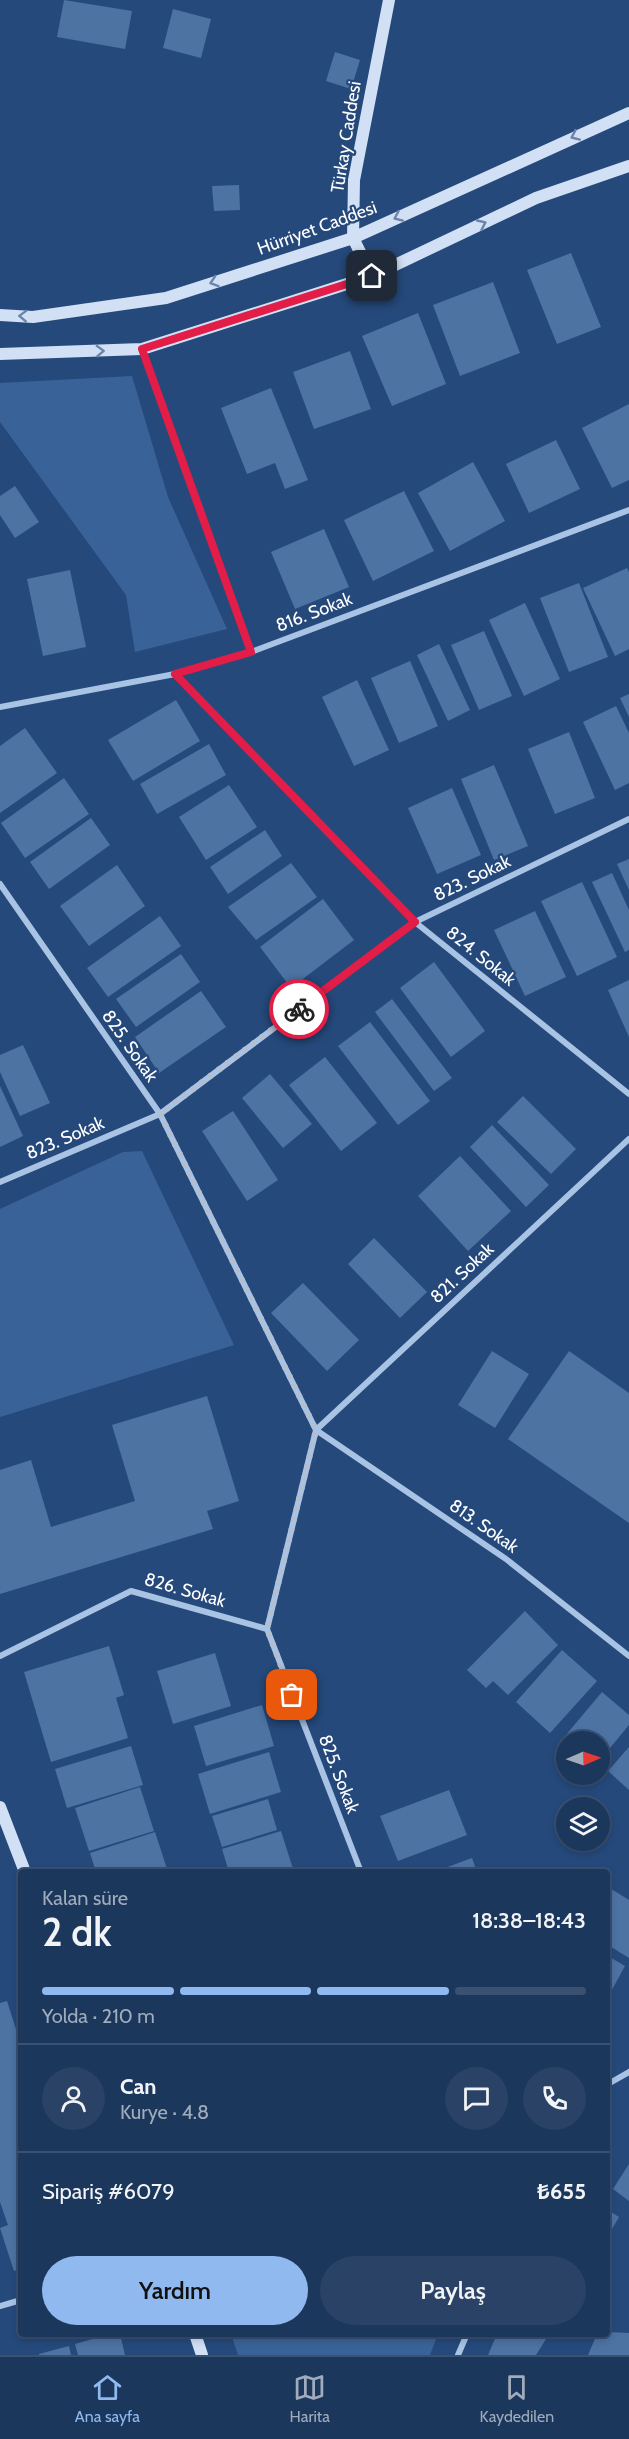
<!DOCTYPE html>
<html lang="tr">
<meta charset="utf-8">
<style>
body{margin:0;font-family:Cabin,sans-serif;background:#294265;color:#f1f3f6;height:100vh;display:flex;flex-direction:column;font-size:22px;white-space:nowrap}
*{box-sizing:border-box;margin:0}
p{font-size:20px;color:#a0acbb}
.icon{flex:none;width:33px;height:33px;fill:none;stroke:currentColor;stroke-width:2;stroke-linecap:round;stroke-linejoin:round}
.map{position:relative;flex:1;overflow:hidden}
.details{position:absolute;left:18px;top:1869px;width:592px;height:468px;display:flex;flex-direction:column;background:#1c375c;border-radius:6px;box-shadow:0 3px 9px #0003,0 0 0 2px #3a5172}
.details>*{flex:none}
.needle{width:39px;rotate:88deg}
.controls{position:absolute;left:556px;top:1731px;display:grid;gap:12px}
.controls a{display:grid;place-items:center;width:54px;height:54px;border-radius:50%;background:#1c375c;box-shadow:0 3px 9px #0003,0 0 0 2px #3a5172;font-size:30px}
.pin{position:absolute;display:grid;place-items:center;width:51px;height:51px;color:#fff;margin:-26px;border-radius:12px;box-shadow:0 3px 9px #0006}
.courier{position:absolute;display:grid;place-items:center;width:60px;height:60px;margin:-30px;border:4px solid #e11d48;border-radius:50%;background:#fff;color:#222;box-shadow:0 2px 8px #0007}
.headline em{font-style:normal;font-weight:600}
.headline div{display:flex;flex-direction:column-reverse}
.headline{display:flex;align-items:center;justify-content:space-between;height:102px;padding:0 24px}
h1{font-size:39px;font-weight:600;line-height:45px}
.bar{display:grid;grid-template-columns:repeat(4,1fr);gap:9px 6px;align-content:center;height:72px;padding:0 24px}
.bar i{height:8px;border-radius:4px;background:#3a5172}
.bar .on{background:#90b9f0}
.bar p{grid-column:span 4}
.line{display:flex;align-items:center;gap:15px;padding:0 24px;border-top:2px solid #3a5172}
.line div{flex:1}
.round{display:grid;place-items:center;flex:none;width:63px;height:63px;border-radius:32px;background:#294265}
.button{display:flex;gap:12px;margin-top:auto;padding:12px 24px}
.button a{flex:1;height:69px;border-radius:36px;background:#90b9f0;color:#111;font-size:24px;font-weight:600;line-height:69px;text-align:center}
.button a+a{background:#294265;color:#f1f3f6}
.tab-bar{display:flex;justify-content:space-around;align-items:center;height:84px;border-top:2px solid #3a5172;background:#1c375c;font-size:16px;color:#a0acbb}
.tab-bar a{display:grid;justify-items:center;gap:3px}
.tab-bar .on{color:#90b9f0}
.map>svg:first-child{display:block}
</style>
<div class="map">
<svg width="629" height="2355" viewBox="0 0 629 2355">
<rect width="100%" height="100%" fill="#25497b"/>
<path fill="#396398" d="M132 376 168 497 227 629 135 652 126 595 0 422V383Z
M142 1151 234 1345 0 1417V1209L123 1152Z
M231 2334H438L430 2355H238Z"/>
<path fill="#4d73a3" d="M64 0 132 11 125 49 57 37Z
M173 9 211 19 201 58 163 48Z
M335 52 360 60 351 89 326 81Z
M239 185 240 210 214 211 212 186Z
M571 253 601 327 557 344 527 270Z
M493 282 520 353 460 376 433 305Z
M418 313 446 384 392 406 362 336Z
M350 351 371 409 314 429 293 372Z
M271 388 308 480 285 489 275 463 247 474 221 408Z
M629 404V480L612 488 582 428Z
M556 440 580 489 529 513 506 464Z
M473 462 505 521 450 551 418 493Z
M15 486 39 522 15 538 0 515V496Z
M404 491 434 551 373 581 344 520Z
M324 529 349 587 295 609 271 552Z
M627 568 629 572V649L615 656 583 588Z
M70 570 86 647 43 656 27 579Z
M579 583 608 657 569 672 540 598Z
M525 603 560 679 524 696 489 620Z
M484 631 512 696 479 710 451 645Z
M439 644 470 710 448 721 417 655Z
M410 661 438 726 399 743 371 678Z
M357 680 389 750 354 766 322 697Z
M629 694V717L620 698Z
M176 700 200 741 133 781 108 740Z
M616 706 629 733V783L615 790 583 722Z
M25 728 57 773 0 813V746Z
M569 732 595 798 555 814 528 749Z
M209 744 226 775 157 814 140 784Z
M494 765 528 846 494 860 461 779Z
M64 778 89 814 25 858 1 823Z
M229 785 257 827 206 860 179 817Z
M452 788 481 855 437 874 408 808Z
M91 818 110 845 49 889 30 862Z
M265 830 282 856 228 894 210 867Z
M629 859V890L617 864Z
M291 863 317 897 256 940 228 907Z
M117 865 145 906 89 946 60 906Z
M612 873 629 910V950L625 952 592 882Z
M582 882 617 957 577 976 541 901Z
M323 899 354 940 291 988 260 947Z
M535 911 566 977 525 996 494 930Z
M160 916 181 946 108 997 87 968Z
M181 954 200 982 136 1027 116 999Z
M434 962 485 1031 451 1057 400 988Z
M629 980V1037L608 990Z
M201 991 226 1027 159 1073 135 1037Z
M392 999 452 1078 434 1091 375 1012Z
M370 1022 430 1101 398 1125 338 1046Z
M23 1045 50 1103 20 1116 0 1072V1055Z
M325 1057 377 1123 341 1151 289 1085Z
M270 1074 312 1124 283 1148 242 1098Z
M0 1086 23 1136 0 1147Z
M523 1096 576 1149 551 1174 497 1122Z
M233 1111 278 1180 247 1201 202 1131Z
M492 1125 549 1185 526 1207 470 1147Z
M460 1156 511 1211 468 1251 418 1196Z
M374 1238 427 1292 400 1318 348 1264Z
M303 1283 359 1340 327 1371 271 1313Z
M492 1351 529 1374 495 1428 458 1405Z
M569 1351 629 1393V1523L508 1439Z
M207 1396 239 1501 207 1511 213 1529 0 1594V1470L31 1460 51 1527 135 1501 112 1425Z
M525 1611 558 1645 508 1695 493 1681 486 1688 467 1670Z
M109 1646 124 1695 116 1698 128 1738 51 1762 24 1672Z
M562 1650 597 1681 550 1733 516 1702Z
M215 1653 231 1706 173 1724 157 1671Z
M602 1692 629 1715V1725L600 1760V1742H571L565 1736Z
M262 1705 274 1746 206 1766 194 1726Z
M131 1746 143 1785 67 1808 55 1769Z
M629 1747V1790L608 1771Z
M269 1752 281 1792 210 1814 198 1774Z
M140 1787 154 1831 89 1851 75 1808Z
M449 1790 467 1835 398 1861 380 1816Z
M268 1799 277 1830 222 1847 212 1816Z
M281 1831 294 1872H229L222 1849Z
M155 1832 168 1872H96L90 1853Z
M472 1858 477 1872H434Z
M608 1887 629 1900V1958L608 1945Z
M608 1956 625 1966 608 1997Z
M7 2001 21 2045V2269L14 2271 0 2228 8 2225 0 2202V2003Z
M629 2164V2201L613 2189Z
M608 2210 619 2217 608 2236Z
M608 2332 629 2333V2355H588L597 2334H608Z
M110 2334H120L125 2355H78L75 2344Z
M497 2334H544L548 2336 536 2355H488Z
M69 2346 71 2355H39V2354Z"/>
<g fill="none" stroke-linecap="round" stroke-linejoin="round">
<path stroke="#a8c3e4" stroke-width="6" d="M142 349 251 652
M175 674 415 922 629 1094
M0 707 175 674 251 652 629 510
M0 884 160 1114 316 1430 267 1629 361 1872
M629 1139 316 1430 506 1559 629 1656
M0 1182 160 1114 415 922 629 819
M0 1656 131 1591 267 1629
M608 2084 629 2072
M0 2306 21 2300
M458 2355 467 2334"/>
<path stroke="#d1e0f4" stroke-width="12" d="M372 276 353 238 354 180 389 0
M0 315 33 317 166 298 353 238 629 113
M0 354 142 349 372 276 536 198 629 166
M0 1807 25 1872
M195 2334 202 2355"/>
</g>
<defs><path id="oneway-chevron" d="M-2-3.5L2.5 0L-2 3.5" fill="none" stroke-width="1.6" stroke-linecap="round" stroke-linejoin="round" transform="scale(1.5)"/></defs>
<g stroke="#6a85ab">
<use href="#oneway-chevron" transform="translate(575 136) rotate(156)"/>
<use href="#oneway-chevron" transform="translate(398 217) rotate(156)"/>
<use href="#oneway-chevron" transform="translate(482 224) rotate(-25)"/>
<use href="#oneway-chevron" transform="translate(214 282) rotate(162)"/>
<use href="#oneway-chevron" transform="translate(23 316) rotate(-178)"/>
<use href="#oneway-chevron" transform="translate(100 351) rotate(-2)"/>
</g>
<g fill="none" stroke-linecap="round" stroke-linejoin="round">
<path stroke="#b3bfd1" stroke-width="6" stroke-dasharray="0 10.8" d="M292 1695 267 1629 316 1430 160 1114 299 1009"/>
<path stroke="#e11d48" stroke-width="8" d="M299 1009 415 922 175 674 251 652 142 349 372 276"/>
</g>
<g text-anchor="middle" stroke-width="4.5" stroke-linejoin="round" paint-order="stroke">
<g font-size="18" fill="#fff" stroke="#25497b">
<text transform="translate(346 137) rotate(-81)" y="6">Türkay Caddesi</text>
<text transform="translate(317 228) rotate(-20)" y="6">Hürriyet Caddesi</text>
<text transform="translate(314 612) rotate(-21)" y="6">816. Sokak</text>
<text transform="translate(472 878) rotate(-26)" y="6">823. Sokak</text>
<text transform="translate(481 956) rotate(39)" y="6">824. Sokak</text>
<text transform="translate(130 1046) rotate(55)" y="6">825. Sokak</text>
<text transform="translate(65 1138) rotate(-23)" y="6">823. Sokak</text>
<text transform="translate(462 1273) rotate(-43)" y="6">821. Sokak</text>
<text transform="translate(484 1526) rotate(35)" y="6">813. Sokak</text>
<text transform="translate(185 1590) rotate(16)" y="6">826. Sokak</text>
<text transform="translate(339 1774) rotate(69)" y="6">825. Sokak</text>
</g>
</g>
</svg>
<div class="controls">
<a><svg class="needle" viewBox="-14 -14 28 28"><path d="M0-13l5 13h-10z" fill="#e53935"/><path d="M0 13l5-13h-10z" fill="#a0acbb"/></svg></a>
<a><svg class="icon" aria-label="layers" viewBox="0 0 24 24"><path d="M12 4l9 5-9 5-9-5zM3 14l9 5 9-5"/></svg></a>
</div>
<div class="pin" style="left:292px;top:1695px;background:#ea580c"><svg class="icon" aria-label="bag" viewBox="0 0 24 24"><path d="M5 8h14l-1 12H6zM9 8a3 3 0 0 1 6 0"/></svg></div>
<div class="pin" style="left:372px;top:276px;background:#1f2937"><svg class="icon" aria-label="home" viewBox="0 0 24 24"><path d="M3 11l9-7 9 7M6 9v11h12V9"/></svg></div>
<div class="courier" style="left:299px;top:1009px"><svg class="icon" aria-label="bike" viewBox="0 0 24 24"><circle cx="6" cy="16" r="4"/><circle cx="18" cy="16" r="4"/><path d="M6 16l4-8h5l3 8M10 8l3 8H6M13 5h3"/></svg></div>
<section class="details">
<div class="headline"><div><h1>2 dk</h1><p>Kalan süre</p></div><em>18:38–18:43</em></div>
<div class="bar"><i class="on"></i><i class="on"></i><i class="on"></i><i></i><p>Yolda · 210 m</p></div>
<div class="line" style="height:108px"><a class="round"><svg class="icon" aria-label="person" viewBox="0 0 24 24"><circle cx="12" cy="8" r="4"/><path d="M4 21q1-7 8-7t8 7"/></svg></a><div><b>Can</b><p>Kurye · 4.8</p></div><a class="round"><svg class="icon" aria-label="chat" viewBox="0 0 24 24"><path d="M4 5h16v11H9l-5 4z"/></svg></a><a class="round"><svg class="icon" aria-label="phone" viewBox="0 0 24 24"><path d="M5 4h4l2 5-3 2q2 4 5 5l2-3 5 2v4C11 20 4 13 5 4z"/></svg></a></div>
<div class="line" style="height:78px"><div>Sipariş #6079</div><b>₺655</b></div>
<div class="button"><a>Yardım</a><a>Paylaş</a></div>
</section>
</div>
<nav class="tab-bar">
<a class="on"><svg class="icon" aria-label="home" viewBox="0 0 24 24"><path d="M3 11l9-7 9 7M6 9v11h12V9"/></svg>Ana sayfa</a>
<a><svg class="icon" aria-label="map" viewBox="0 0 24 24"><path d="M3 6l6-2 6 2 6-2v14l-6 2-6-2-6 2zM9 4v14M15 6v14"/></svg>Harita</a>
<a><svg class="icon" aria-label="saved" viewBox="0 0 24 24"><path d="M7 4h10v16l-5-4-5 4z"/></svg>Kaydedilen</a>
</nav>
